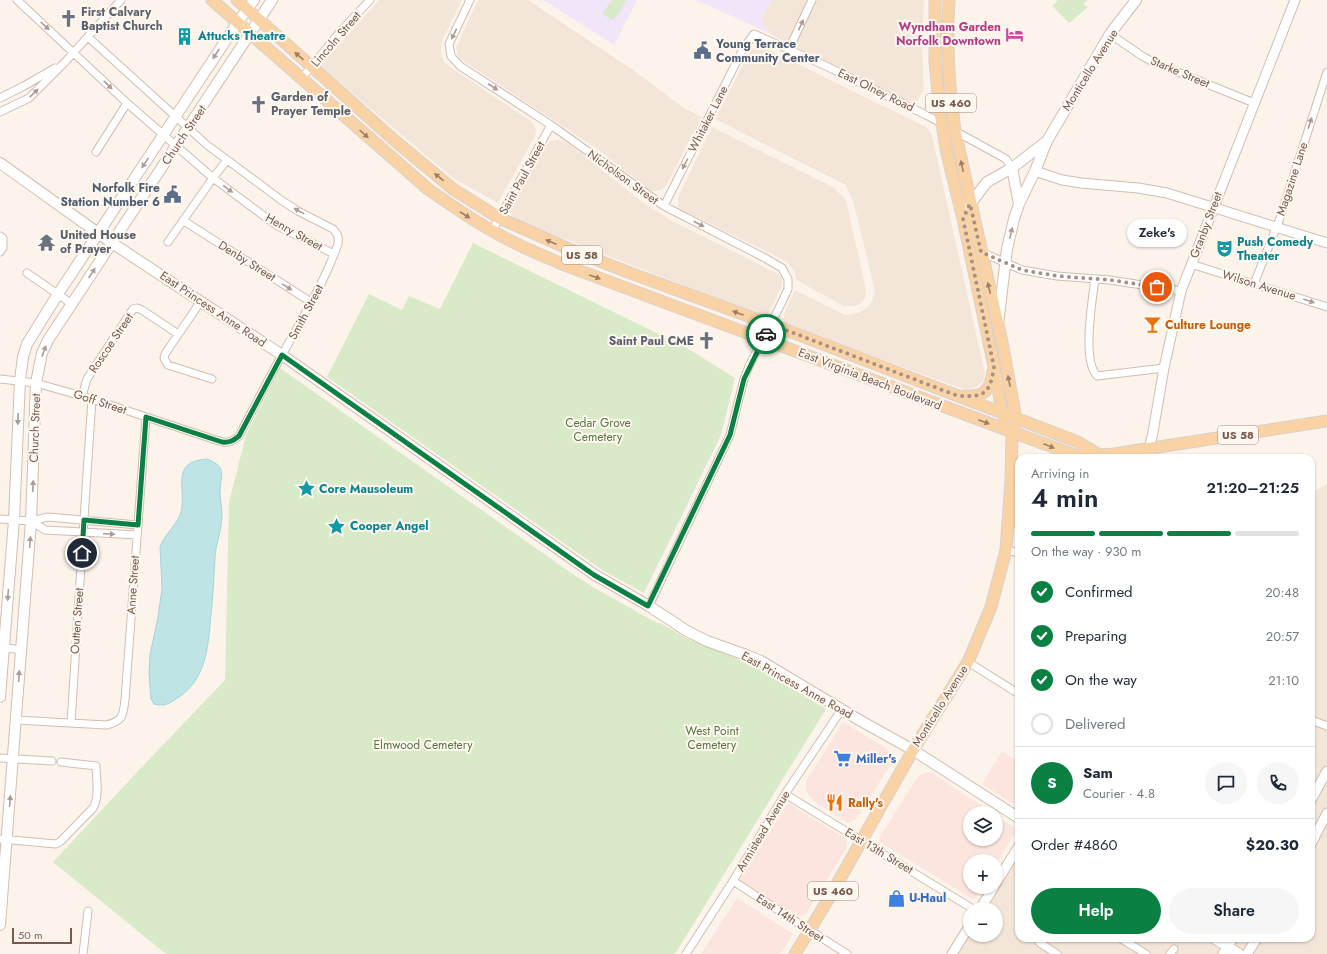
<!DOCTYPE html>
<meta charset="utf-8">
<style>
body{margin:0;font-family:Jost,sans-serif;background:#f6f6f7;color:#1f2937;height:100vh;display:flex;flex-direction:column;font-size:15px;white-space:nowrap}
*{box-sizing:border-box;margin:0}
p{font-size:13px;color:#747a83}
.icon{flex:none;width:22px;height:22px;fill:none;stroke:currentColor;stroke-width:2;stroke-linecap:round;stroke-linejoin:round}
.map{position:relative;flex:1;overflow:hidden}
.panel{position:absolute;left:1015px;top:454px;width:300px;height:488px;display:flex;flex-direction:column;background:#fff;border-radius:12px;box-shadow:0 1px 3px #0004}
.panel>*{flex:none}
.controls{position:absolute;left:963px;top:806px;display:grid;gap:8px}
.controls a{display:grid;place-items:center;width:40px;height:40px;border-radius:50%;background:#fff;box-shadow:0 1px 3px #0004;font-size:20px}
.scale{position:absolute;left:12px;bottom:10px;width:60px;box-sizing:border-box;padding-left:4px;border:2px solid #77594d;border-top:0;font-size:11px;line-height:14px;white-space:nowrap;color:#77594d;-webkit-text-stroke:3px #fff8f1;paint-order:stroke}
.pin{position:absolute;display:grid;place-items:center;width:34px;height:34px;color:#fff;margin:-17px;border:2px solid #fff;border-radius:50%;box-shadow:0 1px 4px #0007}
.courier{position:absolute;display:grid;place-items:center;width:40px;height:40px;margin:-20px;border:3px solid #0b8043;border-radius:50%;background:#fff;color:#222;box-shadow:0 1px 5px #0007}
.bubble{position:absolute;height:28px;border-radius:14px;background:#fff;box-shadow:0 1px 3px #0004;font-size:13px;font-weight:600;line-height:28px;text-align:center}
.head em{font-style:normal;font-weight:600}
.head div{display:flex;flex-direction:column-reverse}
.head{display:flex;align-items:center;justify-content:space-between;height:68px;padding:0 16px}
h1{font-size:26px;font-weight:600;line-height:30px}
.bar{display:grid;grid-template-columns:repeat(4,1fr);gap:6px 4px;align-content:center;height:48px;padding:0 16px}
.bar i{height:5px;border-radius:3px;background:#e0e1e3}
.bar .current{background:#0b8043}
.bar p{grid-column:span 4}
.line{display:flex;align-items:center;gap:10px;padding:0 16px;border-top:1px solid #e0e1e3}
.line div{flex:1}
.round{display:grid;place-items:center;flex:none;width:42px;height:42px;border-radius:21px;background:#f6f6f7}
ol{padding:0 16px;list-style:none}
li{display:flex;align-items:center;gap:12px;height:44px}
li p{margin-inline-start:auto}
li .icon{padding:4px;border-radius:50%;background:#0b8043;color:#fff;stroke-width:4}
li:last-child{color:#747a83}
li i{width:22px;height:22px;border:2px solid #e0e1e3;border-radius:50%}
.action{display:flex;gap:8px;margin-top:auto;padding:8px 16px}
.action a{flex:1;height:46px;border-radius:24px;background:#0b8043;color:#fff;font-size:16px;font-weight:600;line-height:46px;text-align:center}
.action a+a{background:#f6f6f7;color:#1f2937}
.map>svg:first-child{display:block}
</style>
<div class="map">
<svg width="1327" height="954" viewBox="0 0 1327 954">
<rect width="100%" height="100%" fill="#fcf4ea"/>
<path fill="#f4e5d9" d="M379 0H462L441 43V53L444 62 453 69 532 122 536 129 535 136 498 203 453 178 320 66Z
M478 0H528L633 70 684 108 702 117 666 186 659 191H651L599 150 459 58 456 48Z
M771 0H808L787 43 771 34 761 22Z
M817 0H924L922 47 924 89 917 101H905L794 46Z
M757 47 765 48 928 128 932 136 985 374 983 381 976 387 969 389H963L792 327 784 322V314L795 290 845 315 858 313 870 306 875 292 854 204 846 185 715 119 749 53 751 49Z
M712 127 833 187 846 200 866 290 865 298 860 304 853 306H844L796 280 795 272 786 261 684 211 678 207V197Z
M557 140 563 141 570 145 645 204 672 221 780 275 782 279V285L768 314 764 317 519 221 514 218 510 210 546 145 550 141Z
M1327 484V954H955L970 930V935H996V909H983L1019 851V938H1311V493Z"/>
<path fill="#fce5de" d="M843 722 885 747 892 755 891 764 857 818 848 823 812 800 806 790V781Z
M1002 751 1017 761 1019 758V807L982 784Z
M926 773H932L993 813H970V839H996V815L1014 828 1016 831 996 864V861H970V887H982L975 898 972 899 880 842 879 838 919 775Z
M789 804 846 839 847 847 805 915 797 916 740 881V879L786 806Z
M737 898 793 934 780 954H701Z"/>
<path fill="#f1e6f9" d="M543 0H637L614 45Z
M696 0H771L761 22 771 34Z"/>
<path fill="#d9eac8" d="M612 0H627L618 15 612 20 602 14Z
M1058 0H1087L1083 4 1088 7 1069 23 1052 6Z
M473 243 687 348 735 378 721 435 644 593 602 570 327 377 369 294 402 310 409 296 440 309Z
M280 368 571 573 593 587 657 623H660L686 638 751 664 826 709 675 954H166L53 862 140 769 225 680 229 502 246 435Z"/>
<path fill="#bee4e6" stroke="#a5d4d8" d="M207 459C212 461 219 464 221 470 223 477 220 483 220 491 220 499 222 507 222 515 222 529 216 543 215 557 214 576 213 596 211 615 208 645 207 678 179 697 170 703 165 707 154 704L151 699 149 673 150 655 158 617 162 589 160 547C164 535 175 527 180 515 189 492 167 462 207 459Z"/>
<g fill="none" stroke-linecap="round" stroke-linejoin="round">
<defs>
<path id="minor" d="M17 0 127 103 213 178 276 225 334 254
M470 0 449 44 451 56 460 66 551 125 664 206 765 258 782 268 788 279V289L781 304 749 366 744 379 730 435 649 606
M1110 34 1142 56 1153 62 1254 103
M789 49 812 0
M302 78 339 33 370 0
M0 98 24 86 55 68
M0 112 29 98 65 62 121 0
M953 130 1006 159 1012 168
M96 152 127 103
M664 206 743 49 754 34 826 66 926 115 943 124
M184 221 311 302
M492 231 551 125
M0 236 3 238V248L0 252
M168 242 213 178 227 160
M981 252 1022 270 1057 276 1110 280 1181 291
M1191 264 1327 307
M27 273 72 304
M1095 279C1092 302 1082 360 1097 376L1164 368
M1254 284 1280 218 1327 72
M201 301 165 354 164 358 168 365 212 379
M0 379 36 383 92 399 222 442C229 443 233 441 239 436 253 409 267 382 282 355 302 319 324 283 338 244 339 237 338 234 333 229L298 211 281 200 207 145 88 37
M82 396 87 379 133 309 137 308 142 310 178 334
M0 519 31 521 48 517 138 525
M31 521 45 530 137 535
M1006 550 1019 553
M0 647 21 650
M968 662 1019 694
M16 720 106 725C123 721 123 716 125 700L146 417
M1311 720 1327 726
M71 723C77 615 85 507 92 399
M0 758 52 761
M785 794 973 909
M0 839 56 844 61 841 93 808C100 797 96 778 96 766L61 762
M733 881 847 954
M1036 938 1040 943 1057 954
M1120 938 1146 954
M83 954 88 911
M686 954 733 881 785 794 842 709
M1170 954 1174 949"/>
<path id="tertiary" d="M1035 171 1062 180 1081 183 1138 188 1167 193 1327 243
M1147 458 1153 432 1164 368 1181 291 1295 0
M1311 800 1327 771
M1311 844 1327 813
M996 883 1019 846
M980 909 994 887
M952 954 970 925
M1223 954 1233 938
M1247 954 1257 938"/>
<path id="secondary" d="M0 163 112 243 282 355 595 575 649 606 687 631 707 641 746 655 761 661 861 721 913 750 1019 818
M1012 168 1019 204
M968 207 987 182 1012 168 1047 141
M998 324 1007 249 1014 219 1019 204 1035 171 1047 141 1110 34 1136 0
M0 697 14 520 20 380 23 357 27 344 58 294 238 22 254 0
M0 925 31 521 36 383 42 353 48 340 272 0
M1214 938 1239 954"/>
<path id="primary" d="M212 0 428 189C451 205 473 221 498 234 520 247 544 256 567 266L1077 456 1114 454 1139 450 1327 421
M237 0 394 140 453 189 499 218 567 248 630 273 781 328 1078 442 1098 454
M935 0V62L940 113 947 154 963 219 997 381 1002 414 1005 418
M963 396C984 397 990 392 993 371
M1013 522 1019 503
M795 954 829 898 913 750 968 662 991 607 1006 550 1011 480 1012 433 1016 419 1003 347 955 131C949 88 946 44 949 0"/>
</defs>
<use href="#minor" stroke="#d1bdb2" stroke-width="9"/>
<use href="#tertiary" stroke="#d1bdb2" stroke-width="11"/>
<use href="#secondary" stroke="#d4bdaf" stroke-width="12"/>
<use href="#primary" stroke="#d9d1cd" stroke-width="13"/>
<use href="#minor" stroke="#fff" stroke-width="7"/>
<use href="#tertiary" stroke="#fff" stroke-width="9"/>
<use href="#secondary" stroke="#fff" stroke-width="10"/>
<use href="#primary" stroke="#f9d3a5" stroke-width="11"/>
</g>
<defs><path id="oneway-solid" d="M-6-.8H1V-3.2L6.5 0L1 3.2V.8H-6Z"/></defs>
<g fill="#ad9b94">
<use href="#oneway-solid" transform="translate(801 25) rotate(-65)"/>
<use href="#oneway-solid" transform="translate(45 26) rotate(42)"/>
<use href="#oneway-solid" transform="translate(454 34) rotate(116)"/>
<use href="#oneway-solid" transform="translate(216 54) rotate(123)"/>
<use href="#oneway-solid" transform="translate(108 85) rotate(44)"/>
<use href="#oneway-solid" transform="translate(493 87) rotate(33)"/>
<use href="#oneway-solid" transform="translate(34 93) rotate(-44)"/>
<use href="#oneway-solid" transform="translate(1310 123) rotate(-72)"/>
<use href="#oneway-solid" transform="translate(145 163) rotate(124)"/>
<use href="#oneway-solid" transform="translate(685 164) rotate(117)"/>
<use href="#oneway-solid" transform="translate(228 189) rotate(36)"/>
<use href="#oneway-solid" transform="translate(299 211) rotate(-151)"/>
<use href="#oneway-solid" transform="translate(699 224) rotate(27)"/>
<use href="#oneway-solid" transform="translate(1011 233) rotate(-77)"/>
<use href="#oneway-solid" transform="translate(92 273) rotate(-56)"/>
<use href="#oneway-solid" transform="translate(287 287) rotate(32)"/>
<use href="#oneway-solid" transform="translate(1309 301) rotate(19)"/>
<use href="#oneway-solid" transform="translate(44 351) rotate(-70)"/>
<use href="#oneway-solid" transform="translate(18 419) rotate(92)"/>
<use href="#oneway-solid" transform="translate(33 486) rotate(-88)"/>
<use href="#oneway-solid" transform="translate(109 534) rotate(2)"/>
<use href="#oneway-solid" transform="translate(30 542) rotate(-86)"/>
<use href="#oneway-solid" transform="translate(8 595) rotate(94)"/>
<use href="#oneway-solid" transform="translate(19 676) rotate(-86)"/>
<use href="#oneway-solid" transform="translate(10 801) rotate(-86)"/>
</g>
<g fill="#9e7e67">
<use href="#oneway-solid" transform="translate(299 56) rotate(-139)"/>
<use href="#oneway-solid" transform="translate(364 134) rotate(42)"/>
<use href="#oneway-solid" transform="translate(962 166) rotate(-102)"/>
<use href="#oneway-solid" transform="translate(439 177) rotate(-141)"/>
<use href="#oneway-solid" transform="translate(465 215) rotate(33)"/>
<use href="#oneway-solid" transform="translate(551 242) rotate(-157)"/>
<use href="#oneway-solid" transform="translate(595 277) rotate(20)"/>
<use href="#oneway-solid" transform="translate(989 288) rotate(-103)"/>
<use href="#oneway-solid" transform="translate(738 313) rotate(-160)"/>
<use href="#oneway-solid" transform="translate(1009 381) rotate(-101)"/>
<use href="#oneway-solid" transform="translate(984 422) rotate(21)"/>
<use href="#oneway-solid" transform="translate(1049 446) rotate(22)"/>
</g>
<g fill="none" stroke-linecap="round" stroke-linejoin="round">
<path stroke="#a68f84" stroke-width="4" stroke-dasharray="0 7.2" d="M766 334 770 324 958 396C985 397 990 394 994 367L963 219 970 204 981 252 1022 270 1057 276 1110 280 1157 287"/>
<path stroke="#0b8043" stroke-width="5" d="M82 553 84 520 138 525 146 417 222 442C229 443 233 441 239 436L282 355 594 575 648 606 730 435 744 379 766 334"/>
</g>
<defs>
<symbol id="church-bare" viewBox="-9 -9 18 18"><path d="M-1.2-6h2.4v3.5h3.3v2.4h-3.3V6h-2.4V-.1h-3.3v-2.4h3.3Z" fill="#6b7280" stroke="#fff8f1" stroke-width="2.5" paint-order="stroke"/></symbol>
<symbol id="hotel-bare" viewBox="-9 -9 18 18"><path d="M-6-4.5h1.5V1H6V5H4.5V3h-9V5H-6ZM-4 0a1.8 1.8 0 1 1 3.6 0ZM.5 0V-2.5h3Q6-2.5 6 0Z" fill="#d1479c" stroke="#fff8f1" stroke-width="2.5" paint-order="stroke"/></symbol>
<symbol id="building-bare" viewBox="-9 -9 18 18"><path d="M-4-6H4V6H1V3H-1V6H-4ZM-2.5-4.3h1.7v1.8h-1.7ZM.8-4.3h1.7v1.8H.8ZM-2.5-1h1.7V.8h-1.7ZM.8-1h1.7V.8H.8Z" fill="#0f9aa8" stroke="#fff8f1" stroke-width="2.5" paint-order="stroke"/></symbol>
<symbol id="civic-bare" viewBox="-9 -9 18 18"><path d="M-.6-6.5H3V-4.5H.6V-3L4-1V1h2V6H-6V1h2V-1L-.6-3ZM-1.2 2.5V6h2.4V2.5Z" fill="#5c6f8a" stroke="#fff8f1" stroke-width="2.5" paint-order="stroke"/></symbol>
<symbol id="temple-bare" viewBox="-9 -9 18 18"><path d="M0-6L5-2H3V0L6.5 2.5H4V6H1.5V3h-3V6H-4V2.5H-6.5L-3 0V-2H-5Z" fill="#6b7280" stroke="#fff8f1" stroke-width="2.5" paint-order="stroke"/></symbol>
<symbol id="theatre-bare" viewBox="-9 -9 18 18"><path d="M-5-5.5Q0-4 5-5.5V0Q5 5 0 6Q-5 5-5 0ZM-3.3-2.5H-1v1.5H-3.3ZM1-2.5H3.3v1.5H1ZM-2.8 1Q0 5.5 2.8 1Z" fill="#0f9aa8" stroke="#fff8f1" stroke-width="2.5" paint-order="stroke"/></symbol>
<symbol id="bar-bare" viewBox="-9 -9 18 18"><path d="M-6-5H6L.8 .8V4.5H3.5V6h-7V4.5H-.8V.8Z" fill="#e8710a" stroke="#fff8f1" stroke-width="2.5" paint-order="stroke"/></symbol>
<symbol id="sight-bare" viewBox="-9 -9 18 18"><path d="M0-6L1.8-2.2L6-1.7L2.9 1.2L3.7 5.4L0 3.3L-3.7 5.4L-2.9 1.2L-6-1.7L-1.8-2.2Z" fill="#0f9aa8" stroke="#fff8f1" stroke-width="2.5" paint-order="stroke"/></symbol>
<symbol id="supermarket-bare" viewBox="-9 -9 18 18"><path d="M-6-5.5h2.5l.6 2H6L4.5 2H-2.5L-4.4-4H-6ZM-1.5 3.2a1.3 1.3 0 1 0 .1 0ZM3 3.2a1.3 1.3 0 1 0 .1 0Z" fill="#3f7fe0" stroke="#fff8f1" stroke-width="2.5" paint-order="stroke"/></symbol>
<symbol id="restaurant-bare" viewBox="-9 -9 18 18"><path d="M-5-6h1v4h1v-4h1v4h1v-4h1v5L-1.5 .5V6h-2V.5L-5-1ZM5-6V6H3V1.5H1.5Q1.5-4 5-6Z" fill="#e8710a" stroke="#fff8f1" stroke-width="2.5" paint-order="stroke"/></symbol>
<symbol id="shop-bare" viewBox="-9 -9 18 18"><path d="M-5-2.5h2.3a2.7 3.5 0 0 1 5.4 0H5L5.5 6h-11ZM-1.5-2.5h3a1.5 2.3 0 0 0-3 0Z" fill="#3f7fe0" stroke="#fff8f1" stroke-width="2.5" paint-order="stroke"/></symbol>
</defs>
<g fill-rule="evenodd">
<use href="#church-bare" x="56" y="6" width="25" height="25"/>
<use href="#hotel-bare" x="1002" y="22" width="25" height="25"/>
<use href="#building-bare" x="172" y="24" width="25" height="25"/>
<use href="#civic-bare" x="690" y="38" width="25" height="25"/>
<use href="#church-bare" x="246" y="92" width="25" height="25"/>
<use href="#civic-bare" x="160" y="182" width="25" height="25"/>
<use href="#temple-bare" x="34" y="230" width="25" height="25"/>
<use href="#theatre-bare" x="1212" y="236" width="25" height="25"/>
<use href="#bar-bare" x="1140" y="312" width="25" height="25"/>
<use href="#church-bare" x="694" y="328" width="25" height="25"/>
<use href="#sight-bare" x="294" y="476" width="25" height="25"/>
<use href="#sight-bare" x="324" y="514" width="25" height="25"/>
<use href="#supermarket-bare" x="830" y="746" width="25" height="25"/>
<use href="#restaurant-bare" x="822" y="790" width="25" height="25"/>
<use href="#shop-bare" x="884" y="886" width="25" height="25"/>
</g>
<g text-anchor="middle" stroke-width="4" stroke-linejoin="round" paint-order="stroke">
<g fill="#fff8f1" stroke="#a0897e" stroke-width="1">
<rect x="926" y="94" width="50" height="18" rx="3"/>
<rect x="562" y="246" width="40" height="18" rx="3"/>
<rect x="1218" y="426" width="40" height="18" rx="3"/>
<rect x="808" y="882" width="50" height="18" rx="3"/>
</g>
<g font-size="11" font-weight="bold" fill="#77594d">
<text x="951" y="107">US 460</text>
<text x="582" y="259">US 58</text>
<text x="1238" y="439">US 58</text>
<text x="833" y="895">US 460</text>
</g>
<g font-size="12" font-weight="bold" fill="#5b616d" stroke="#fff8f1" text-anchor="start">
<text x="81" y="16">First Calvary<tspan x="81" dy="14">Baptist Church</tspan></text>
<text x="271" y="101">Garden of<tspan x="271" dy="14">Prayer Temple</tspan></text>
<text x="60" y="239">United House<tspan x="60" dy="14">of Prayer</tspan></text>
<text x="694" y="345" text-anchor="end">Saint Paul CME</text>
</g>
<g font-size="12" font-weight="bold" fill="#b23c85" stroke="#fff8f1" text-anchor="end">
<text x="1001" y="31">Wyndham Garden<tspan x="1001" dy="14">Norfolk Downtown</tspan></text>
</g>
<g font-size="12" font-weight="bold" fill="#0d838f" stroke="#fff8f1" text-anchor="start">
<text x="198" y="40">Attucks Theatre</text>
<text x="1237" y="246">Push Comedy<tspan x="1237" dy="14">Theater</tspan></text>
<text x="319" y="493">Core Mausoleum</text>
<text x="350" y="530">Cooper Angel</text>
</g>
<g font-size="12" fill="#77594d" stroke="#fff8f1">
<text transform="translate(336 39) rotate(-49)" y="4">Lincoln Street</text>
<text transform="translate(1090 70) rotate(-58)" y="4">Monticello Avenue</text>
<text transform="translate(1180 72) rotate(23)" y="4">Starke Street</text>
<text transform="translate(876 90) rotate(26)" y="4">East Olney Road</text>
<text transform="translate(708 119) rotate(-63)" y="4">Whitaker Lane</text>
<text transform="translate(184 135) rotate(-56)" y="4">Church Street</text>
<text transform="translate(623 177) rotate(36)" y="4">Nicholson Street</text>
<text transform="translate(522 178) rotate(-61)" y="4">Saint Paul Street</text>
<text transform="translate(1292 179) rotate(-72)" y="4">Magazine Lane</text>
<text transform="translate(1206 225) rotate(-69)" y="4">Granby Street</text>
<text transform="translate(294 232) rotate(29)" y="4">Henry Street</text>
<text transform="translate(247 261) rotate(32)" y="4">Denby Street</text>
<text transform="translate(1259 285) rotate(17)" y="4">Wilson Avenue</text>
<text transform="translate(213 309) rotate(34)" y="4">East Princess Anne Road</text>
<text transform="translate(306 312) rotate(-62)" y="4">Smith Street</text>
<text transform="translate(111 343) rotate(-56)" y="4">Roscoe Street</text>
<text transform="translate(870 379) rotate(21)" y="4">East Virginia Beach Boulevard</text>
<text transform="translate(100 402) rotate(18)" y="4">Goff Street</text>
<text transform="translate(35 428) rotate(-88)" y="4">Church Street</text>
<text transform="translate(133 585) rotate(-86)" y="4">Anne Street</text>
<text transform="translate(77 621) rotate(-86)" y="4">Outten Street</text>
<text transform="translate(797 685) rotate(29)" y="4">East Princess Anne Road</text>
<text transform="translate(940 706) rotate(-58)" y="4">Monticello Avenue</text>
<text transform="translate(763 831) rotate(-59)" y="4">Armistead Avenue</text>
<text transform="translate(879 851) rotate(31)" y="4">East 13th Street</text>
<text transform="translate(790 918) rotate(33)" y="4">East 14th Street</text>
</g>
<g font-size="12" font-weight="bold" fill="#4e5e75" stroke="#fff8f1" text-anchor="start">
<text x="716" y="48">Young Terrace<tspan x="716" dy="14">Community Center</tspan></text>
<text x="160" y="192" text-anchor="end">Norfolk Fire<tspan x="160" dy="14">Station Number 6</tspan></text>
</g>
<g font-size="12" font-weight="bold" fill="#c56008" stroke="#fff8f1" text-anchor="start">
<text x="1165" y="329">Culture Lounge</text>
<text x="848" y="807">Rally's</text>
</g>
<g font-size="12" fill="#567742" stroke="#fff8f1">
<text x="598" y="427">Cedar Grove<tspan x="598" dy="14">Cemetery</tspan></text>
<text x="712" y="735">West Point<tspan x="712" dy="14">Cemetery</tspan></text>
<text x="423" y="749">Elmwood Cemetery</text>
</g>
<g font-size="12" font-weight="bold" fill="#366cbe" stroke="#fff8f1" text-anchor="start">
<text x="856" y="763">Miller's</text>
<text x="909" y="902">U-Haul</text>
</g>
</g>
</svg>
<div class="controls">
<a><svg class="icon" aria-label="layers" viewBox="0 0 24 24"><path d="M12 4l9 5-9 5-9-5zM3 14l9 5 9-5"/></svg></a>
<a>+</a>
<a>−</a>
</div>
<div class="scale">50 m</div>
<div class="pin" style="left:1157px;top:287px;background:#ea580c"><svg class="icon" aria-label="bag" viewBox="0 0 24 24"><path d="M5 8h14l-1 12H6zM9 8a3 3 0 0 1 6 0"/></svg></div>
<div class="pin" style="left:82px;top:553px;background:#1f2937"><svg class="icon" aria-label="home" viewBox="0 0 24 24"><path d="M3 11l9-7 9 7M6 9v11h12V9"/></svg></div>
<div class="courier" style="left:766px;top:334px"><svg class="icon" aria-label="car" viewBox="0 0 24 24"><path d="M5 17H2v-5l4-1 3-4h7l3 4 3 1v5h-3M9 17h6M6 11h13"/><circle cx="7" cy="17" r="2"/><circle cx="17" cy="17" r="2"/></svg></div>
<div class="bubble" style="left:1127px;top:219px;width:60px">Zeke's</div>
<section class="panel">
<div class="head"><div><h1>4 min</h1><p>Arriving in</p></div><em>21:20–21:25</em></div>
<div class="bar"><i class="current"></i><i class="current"></i><i class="current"></i><i></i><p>On the way · 930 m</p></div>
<ol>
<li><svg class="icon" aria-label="check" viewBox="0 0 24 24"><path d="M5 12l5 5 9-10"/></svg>Confirmed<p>20:48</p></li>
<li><svg class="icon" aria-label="check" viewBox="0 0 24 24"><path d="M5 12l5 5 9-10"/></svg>Preparing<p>20:57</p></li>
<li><svg class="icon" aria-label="check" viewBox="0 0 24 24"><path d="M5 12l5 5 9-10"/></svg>On the way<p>21:10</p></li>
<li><i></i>Delivered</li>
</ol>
<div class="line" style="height:72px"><b class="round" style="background:#0b8043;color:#fff">S</b><div><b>Sam</b><p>Courier · 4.8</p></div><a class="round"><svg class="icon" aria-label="chat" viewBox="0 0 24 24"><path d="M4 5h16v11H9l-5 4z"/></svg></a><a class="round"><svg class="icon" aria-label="phone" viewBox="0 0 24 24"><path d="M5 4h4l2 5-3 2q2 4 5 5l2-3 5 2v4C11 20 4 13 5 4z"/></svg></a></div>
<div class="line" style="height:52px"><div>Order #4860</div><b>$20.30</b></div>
<div class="action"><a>Help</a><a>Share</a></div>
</section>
</div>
